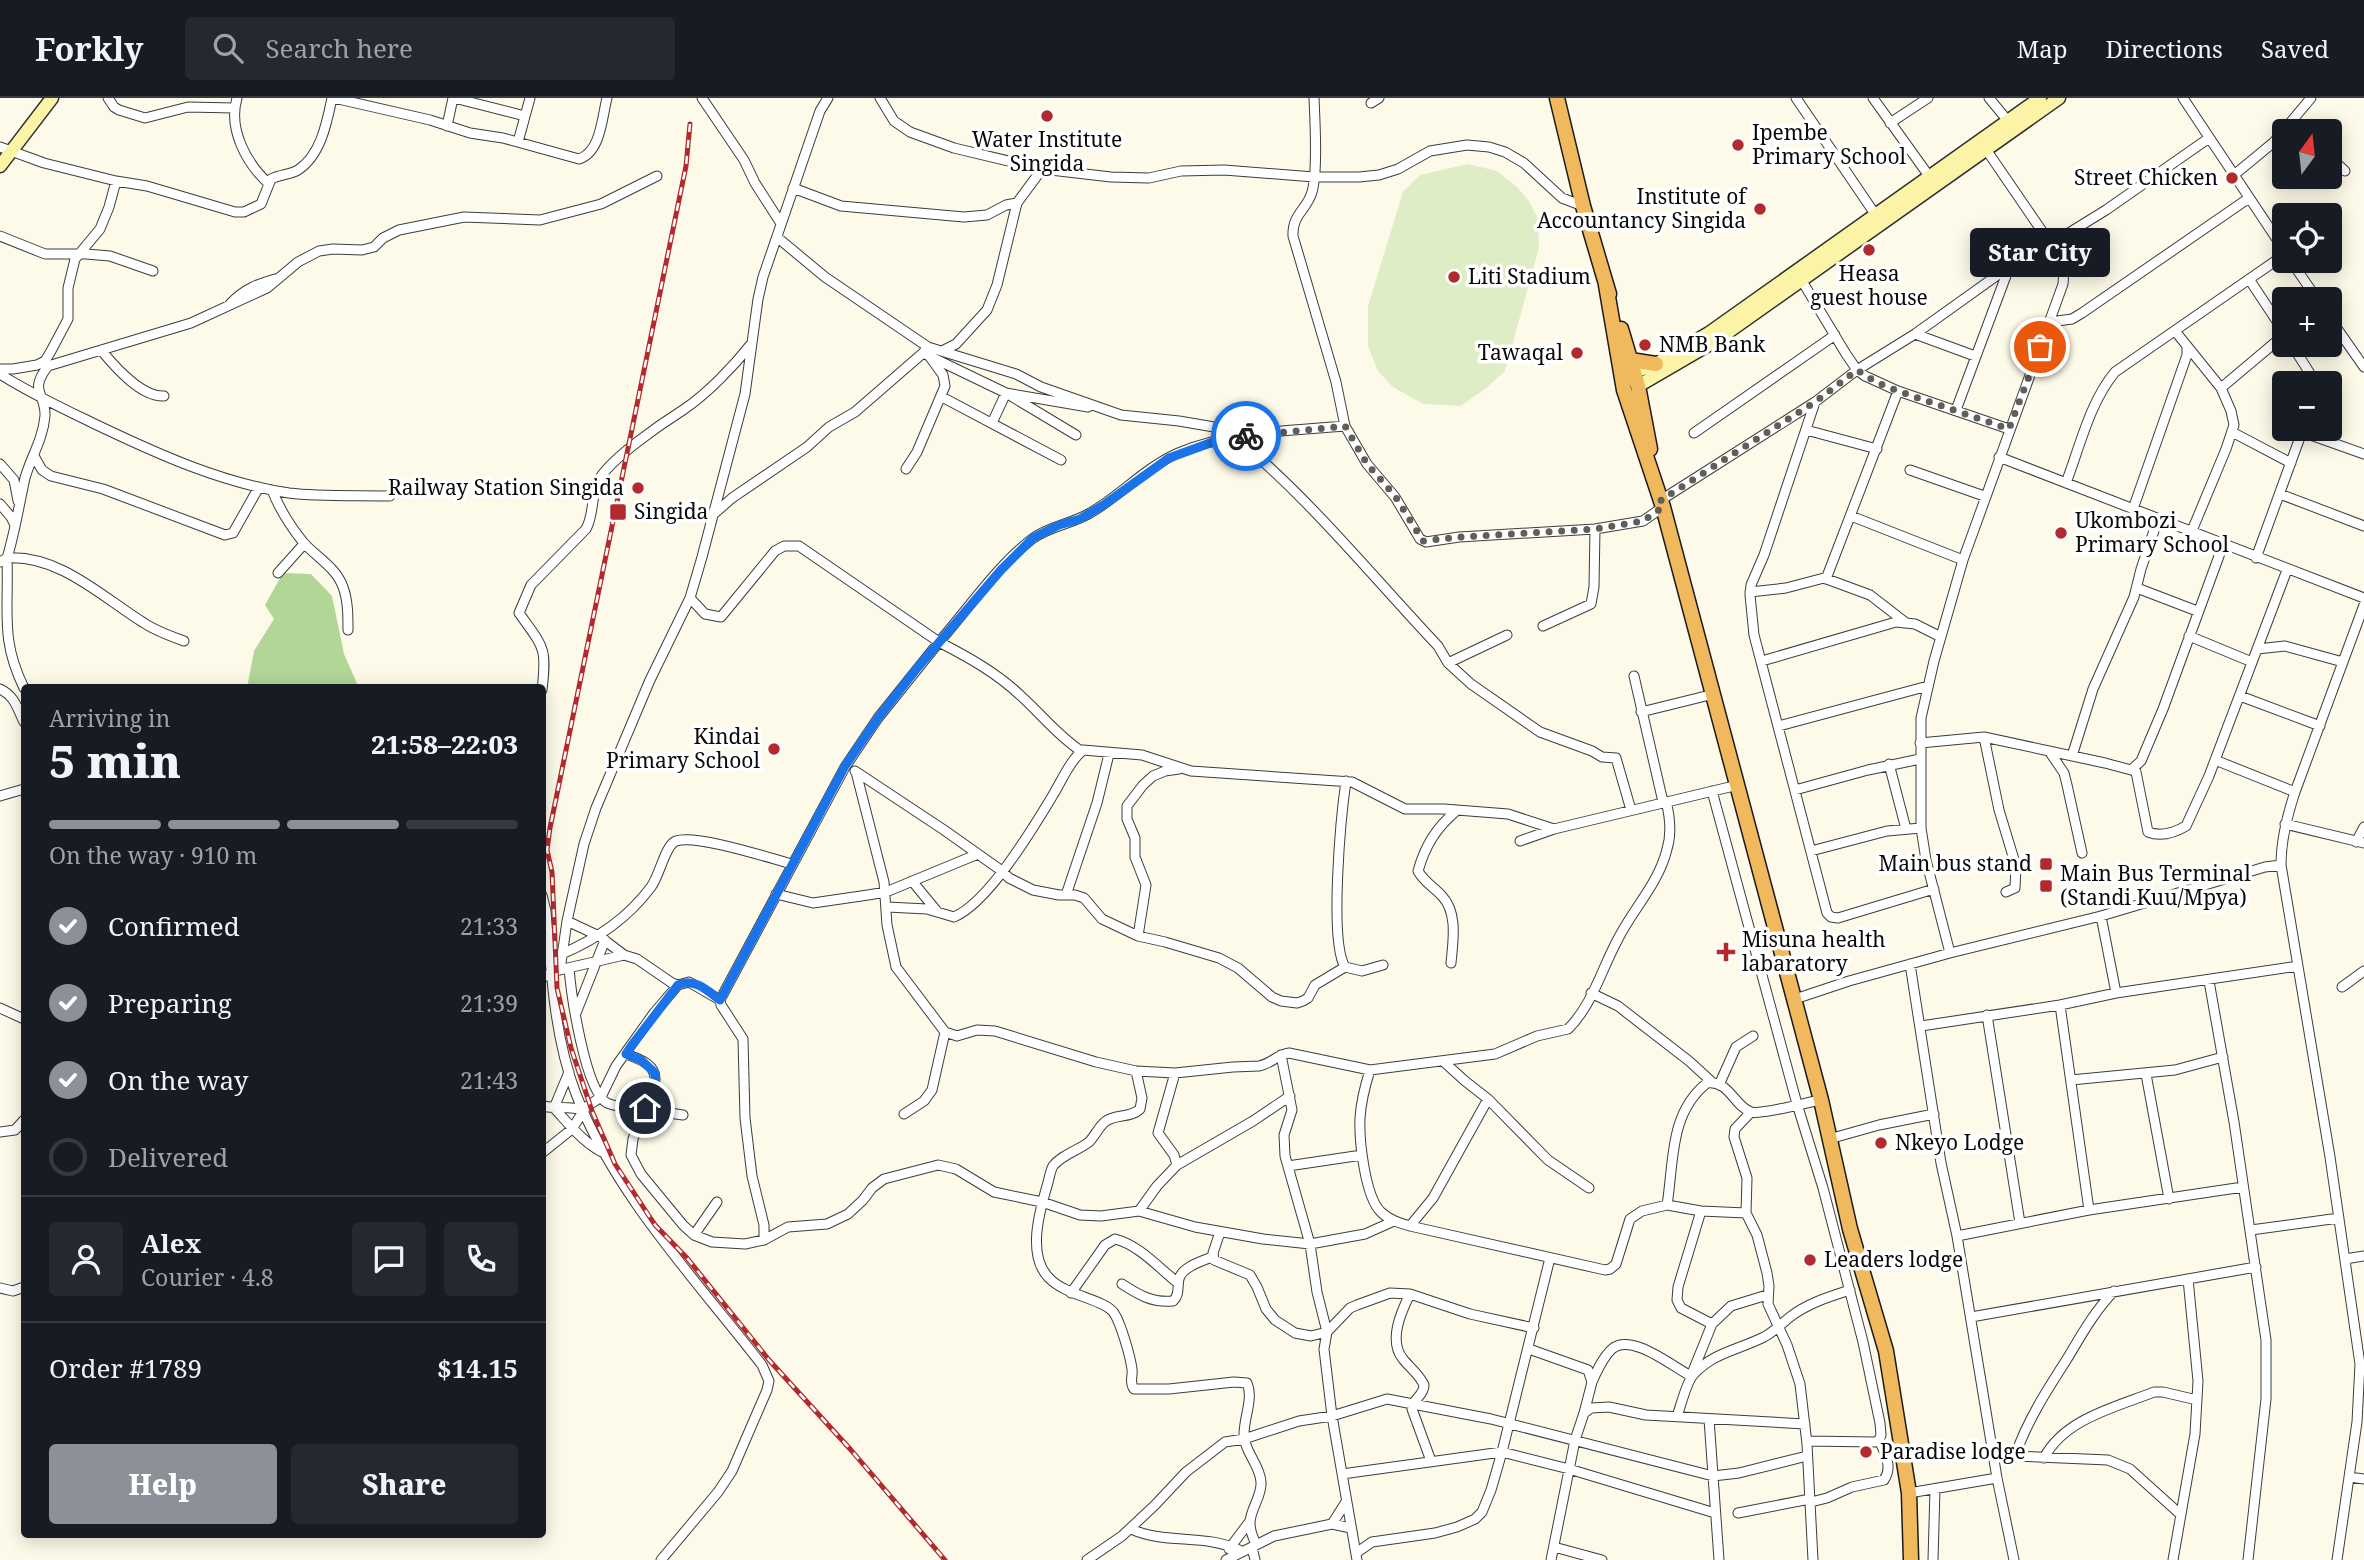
<!DOCTYPE html>
<meta charset="utf-8">
<style>
body{margin:0;font-family:"Noto Serif",serif;background:#242831;color:#f1f3f6;height:100vh;display:flex;flex-direction:column;font-size:26px;white-space:nowrap}
*{box-sizing:border-box;margin:0}
p{font-size:23px;color:#9ea1a6}
.icon{flex:none;width:38px;height:38px;fill:none;stroke:currentColor;stroke-width:2;stroke-linecap:round;stroke-linejoin:round}
.map{position:relative;flex:1;overflow:hidden}
.sheet{position:absolute;left:21px;top:586px;width:525px;height:854px;display:flex;flex-direction:column;background:#171b24;border-radius:7px;box-shadow:0 4px 18px #0003}
.sheet>*{flex:none}
.needle{width:46px;rotate:15deg}
.fabs{position:absolute;left:2272px;top:21px;display:grid;gap:14px}
.fabs a{display:grid;place-items:center;width:70px;height:70px;border-radius:7px;background:#171b24;box-shadow:0 4px 18px #0003;font-size:35px}
.pin{position:absolute;display:grid;place-items:center;width:60px;height:60px;color:#fff;margin:-30px;border:4px solid #fff;border-radius:50%;box-shadow:0 2px 7px #0007}
.courier{position:absolute;display:grid;place-items:center;width:70px;height:70px;margin:-35px;border:5px solid #1a73e8;border-radius:50%;background:#fff;color:#222;box-shadow:0 2px 9px #0007}
.bubble{position:absolute;height:49px;border-radius:7px;background:#171b24;box-shadow:0 4px 18px #0003;font-size:23px;font-weight:800;line-height:49px;text-align:center}
.head em{font-style:normal;font-weight:800}
.head div{display:flex;flex-direction:column-reverse}
.head{display:flex;align-items:center;justify-content:space-between;height:119px;padding:0 28px}
h1{font-size:46px;font-weight:800;line-height:52px}
.bar{display:grid;grid-template-columns:repeat(4,1fr);gap:10px 7px;align-content:center;height:84px;padding:0 28px}
.bar i{height:9px;border-radius:5px;background:#363941}
.bar .current{background:#8c9099}
.bar p{grid-column:span 4}
.line{display:flex;align-items:center;gap:18px;padding:0 28px;border-top:2px solid #363941}
.line div{flex:1}
.round{display:grid;place-items:center;flex:none;width:74px;height:74px;border-radius:7px;background:#242831}
ol{padding:0 28px;list-style:none}
li{display:flex;align-items:center;gap:21px;height:77px}
li p{margin-inline-start:auto}
li .icon{padding:7px;border-radius:50%;background:#8c9099;color:#fff;stroke-width:4}
li:last-child{color:#9ea1a6}
li i{width:38px;height:38px;border:4px solid #363941;border-radius:50%}
.button{display:flex;gap:14px;margin-top:auto;padding:14px 28px}
.button a{flex:1;height:80px;border-radius:7px;background:#8c9099;color:#fff;font-size:28px;font-weight:800;line-height:80px;text-align:center}
.button a+a{background:#242831;color:#f1f3f6}
header{display:flex;align-items:center;gap:42px;box-sizing:border-box;height:98px;padding:0 35px;background:#171b24;border-bottom:2px solid #363941}
header strong{font-size:33px}
nav{display:flex;gap:38px;margin-inline-start:auto;font-size:24px}
.search{width:490px;height:63px;background:#242831;display:flex;align-items:center;gap:18px;box-sizing:border-box;padding:0 24px;border-radius:7px;color:#9ea1a6;font-size:26px}
.map>svg:first-child{display:block}
</style>
<header>
<strong>Forkly</strong>
<div class="search"><svg class="icon" aria-label="search" viewBox="0 0 24 24"><circle cx="10" cy="10" r="6"/><path d="M15 15l6 6"/></svg>Search here</div>
<nav><a>Map</a><a>Directions</a><a>Saved</a></nav>
</header>
<div class="map">
<svg width="2364" height="1462" viewBox="0 0 2364 1462">
<rect width="100%" height="100%" fill="#fefae9"/>
<path fill="#b1d695" d="M283 475 311 476 332 498 344 556 359 590H247L254 553 274 521 265 507Z"/>
<path fill="#dfedc6" d="M1468 66 1497 73 1517 89 1529 103 1538 121 1539 150 1505 273 1486 290 1461 308 1423 306 1393 289 1378 273 1368 248V208L1403 94 1420 77Z"/>
<g fill="none" stroke-linecap="round" stroke-linejoin="round">
<defs>
<path id="minor" d="M108 0 114 9 119 12 145 20 188 9 234 10
M237 0C228 31 246 65 269 86
M334 0 430 22 470 35 503 40 579 61C601 54 602 19 607 0
M454 0 525 18
M702 0 744 62 755 85 780 124
M880 0 894 23 910 34 954 50 1042 71 1111 79 1149 80 1181 73 1224 72 1314 79H1359L1379 77 1398 71 1430 53 1467 47 1489 49 1505 54 1524 65 1562 100 1583 108
M1314 0C1315 24 1318 73 1312 94 1307 112 1292 116 1293 138L1336 284 1345 328 1367 366 1395 399 1420 441 1426 444 1459 439 1595 431 1643 423 1663 409
M1796 0 1875 116
M1873 0 1929 78
M1989 0 2008 23
M2183 0 2284 152
M1371 5 1379 0
M2292 24 2302 33
M1890 25 1928 0
M447 28 453 0
M518 44 530 0
M0 49 44 65 116 83 147 88 235 114H244L261 106 271 81C280 76 290 77 298 72 321 57 327 24 332 0
M2329 58 2345 73
M2234 77 2274 44 2311 0
M793 90 841 108 964 119 987 117 1006 107 1017 105
M0 138 45 156H86L110 158 153 173
M778 140 825 179 928 249 1016 276 1041 289 1121 317 1179 323 1249 335
M2051 146 2106 112 2209 40
M2291 163 2317 201
M1799 178 1846 256 1857 272 1865 278 1898 293 2009 331
M2249 181 2284 234
M230 206C244 191 259 185 279 180
M2329 219 2364 269
M2050 224 2072 221 2082 215 2249 100
M2175 233 2221 290 2231 313 2234 327 2226 351 2191 435
M1915 236 1975 258
M2292 247 2309 274 2312 285
M101 252C115 269 141 299 164 298
M944 252 956 246 987 212 997 187 1017 105 1042 71
M923 255 1006 295 1076 337
M0 271H13L37 267 45 263 51 253 68 221V190L75 161 100 131 109 109 116 83
M0 276C31 296 66 312 99 328 160 357 222 385 289 395 322 399 357 397 390 398
M2221 290 2284 237
M942 299 1061 362
M1815 304 1764 457 1751 487 1750 497 1754 537 1827 815 1831 819 1838 820 1934 791
M1956 312 2010 167
M992 325 1006 295 1088 309
M1806 332 1877 351
M2232 334 2291 365
M2302 334 2364 356
M1694 335 1835 237
M1236 340C1311 402 1372 478 1438 548L1448 565 1471 586 1540 634 1592 653 1602 659 1616 660 1631 712
M34 358 42 372 51 378 103 391 225 437 233 435 259 389
M1999 359 2364 500
M0 366 14 382 18 403
M906 371 917 354 945 288 943 277 930 259
M1910 372 1984 398
M2066 385C2080 348 2090 304 2115 274L2284 157
M272 392C279 410 291 429 303 444 316 459 336 469 343 489 348 502 348 518 348 532
M2280 396 2364 428
M1661 402 1815 304 1857 272 1915 236 2048 141
M0 406 11 419 15 427
M2133 411 2187 257V248
M715 415 732 400 807 349 829 329 855 314 923 255 928 249
M1851 418 1963 462
M2256 460 2303 331
M0 464 7 460C15 434 19 407 25 380 31 359 43 341 45 318 46 295 28 294 48 268L191 225 267 190 298 164 319 153 333 151 362 152 374 149 383 140 399 132 464 119 540 122 601 106 657 78
M278 475 304 446
M1826 481 1898 293
M2137 490 2197 513
M1750 494 1786 490 1824 480 1870 497 1905 524
M690 500 705 516 721 519 775 453 784 448H799L939 544C969 510 996 469 1032 441 1049 428 1072 426 1090 415 1120 398 1146 369 1178 355 1229 333 1290 333 1345 328
M1543 528 1591 506 1594 489 1595 431
M2189 538 2252 564
M2257 551 2285 548 2343 564
M1762 563 1896 524 1915 526 1941 539
M1448 565 1507 537
M1634 578 1663 704
M24 590C0 541 9 514 7 460 60 457 102 499 144 525 156 533 170 538 184 543
M0 591C15 598 17 610 24 624
M542 592C547 549 544 550 519 515L531 487 586 431C595 415 590 396 600 380 613 359 661 326 683 312 707 296 734 268 752 245
M2240 598 2320 628
M1641 614 1714 596
M1779 628 1928 588
M1984 639 1999 712 2016 768 2015 790 2006 794
M1920 645 1984 639 2105 665 2131 672 2141 663 2163 611 2223 447
M2049 653 2064 675 2067 687 2082 755
M2072 658 2093 591 2134 499 2141 471 2158 421
M2215 662 2295 694
M1889 666 1906 731
M2135 669 2148 734C2161 739 2174 735 2186 728L2209 678 2287 472
M855 673 944 732 1002 773 1009 780 1033 792 1059 797H1075L1084 800 1102 821 1138 838 1165 844 1219 860 1238 870 1272 899 1281 903 1297 905 1303 903 1308 900 1315 887 1345 869
M856 674 884 784 887 827 896 869 945 934 957 938 977 932 995 933 1096 964 1136 973 1175 975 1233 969 1259 968C1271 966 1278 956 1289 955L1370 972 1495 956 1537 938 1568 931C1592 908 1602 870 1618 841 1633 811 1659 785 1667 751 1672 735 1670 719 1666 703
M1346 683C1341 717 1329 843 1345 869L1362 873 1383 867
M1795 692 1868 672 1920 661
M1712 693 1797 1006 1823 1090 1863 1244 1880 1325 1881 1337 1879 1342 1875 1344 1807 1343
M0 698 24 691
M2285 726 2364 745
M1520 743 1554 731
M2356 744 2364 729
M1811 753 1887 733 1921 730
M912 783 936 812
M776 796 813 805 868 797 886 794 978 756
M542 797 546 813C551 873 554 939 576 996 615 1097 697 1183 762 1267L769 1283 767 1292 732 1373 718 1394 661 1462
M1066 797 1097 705 1109 656
M887 809 927 811 954 819C989 804 1033 730 1053 697 1062 682 1070 663 1083 652L1142 657 1191 673 1352 684 1405 711H1444L1508 716 1554 731 1738 687
M2101 818 2116 895
M567 823 599 838 624 857
M1138 838 1146 787 1135 759V740L1127 721V708L1143 687 1153 678 1165 673 1179 671
M1950 855 1926 762 1921 730V620L1934 563 1963 462 2063 186 2064 172 2059 158 1983 47
M562 856C598 840 627 821 651 789 660 777 665 747 676 743 697 736 769 760 792 766
M1451 865C1453 843 1458 815 1442 798 1434 789 1424 784 1418 773 1425 748 1436 730 1456 713
M1910 866 1941 1065 1957 1138 1997 1380 2014 1462
M569 870C571 895 585 993 607 1005 620 1011 666 1014 683 1017
M560 872 567 823 584 746 596 710 650 582 690 500 702 459 745 296 758 201 763 179 820 13 828 0
M542 880 555 873 624 857 637 861 672 885 678 887 689 884 720 902
M2209 883 2234 1024 2266 1242V1301L2248 1462
M2342 889 2364 873
M1591 895 1618 908 1689 963 1712 984
M1795 901 1849 883 1950 855 2101 818 2265 769 2281 767
M2060 907 2089 1112
M0 910 24 921
M576 915 605 842
M1987 917 2020 1125
M1921 928 2060 907 2116 895 2298 868
M626 956C639 961 656 966 655 982L633 1041 631 1057 641 1076 683 1127 694 1137 712 1144 745 1146 764 1142 788 1129 827 1126 848 1116 863 1102 872 1090 884 1081 938 1067 956 1071 994 1094 1042 1104 1080 1117 1101 1118 1139 1113 1195 1129 1263 1141 1310 1146 1365 1136 1394 1123
M1281 957 1292 1012 1284 1037 1285 1058 1310 1146 1317 1194 1327 1234 1324 1251 1332 1318 1357 1462
M1444 964 1465 983 1488 1001 1548 1062 1589 1090
M1370 972C1365 988 1361 1003 1360 1020 1359 1042 1365 1099 1381 1114 1389 1122 1400 1125 1410 1128L1605 1172 1610 1171 1616 1166 1630 1121 1642 1113 1667 1107C1674 1064 1669 1015 1707 985 1729 982 1734 1008 1751 1014 1761 1017 1808 1004 1821 1002
M1136 973 1142 1000 1140 1011C1131 1020 1116 1016 1106 1023 1099 1028 1095 1038 1089 1044 1079 1052 1061 1057 1053 1068 1050 1073 1049 1082 1047 1088 1039 1115 1027 1158 1049 1180 1066 1198 1104 1201 1114 1215 1121 1226 1130 1257 1132 1271 1133 1279 1129 1284 1134 1291H1169L1234 1284 1247 1285C1254 1301 1243 1321 1244 1339 1246 1356 1260 1367 1261 1384 1262 1399 1250 1411 1250 1425 1250 1433 1253 1440 1256 1446
M569 974 554 1010C570 1027 584 1046 606 1056
M1175 975 1158 1035 1174 1057 1177 1067
M2146 976 2169 1101
M2071 982 2175 972 2223 959
M1719 987 1736 949 1753 938
M542 1008C557 1011 569 1008 583 1012
M1751 1014 1735 1031 1734 1039 1747 1080 1746 1115 1757 1137 1767 1175 1769 1188 1768 1206 1787 1247 1800 1286 1807 1346 1813 1462
M904 1016 924 1003 932 992 945 934
M0 1034 15 1032 24 1022
M1829 1041 1879 1027 1934 1016
M542 1055 572 1031 586 1009 601 999 616 968 654 915 678 887
M1288 1068 1362 1057
M1667 1107 1701 1113 1746 1115
M1139 1113 1157 1088 1177 1067 1253 1023 1290 998
M1701 1113 1678 1189 1677 1202 1681 1210 1712 1226 1731 1208 1767 1197
M1410 1128 1433 1100 1488 1001
M2251 1132 2339 1120
M1220 1134 1213 1155 1214 1162 1250 1177 1257 1189 1266 1211 1275 1222 1295 1235 1311 1238 1327 1234 1350 1210 1357 1207 1390 1195 1410 1196 1470 1216 1534 1230
M694 1137 717 1104
M1957 1138 2089 1112 2243 1089
M764 1142V1127L752 1078 745 1020 743 941 721 907 720 902 845 669 878 620 939 544C968 559 997 575 1021 598 1041 616 1058 638 1081 653
M2345 1161 2364 1158
M1122 1186C1139 1197 1152 1205 1173 1203 1180 1196 1177 1190 1179 1181 1182 1169 1202 1163 1212 1159
M0 1190 13 1193 24 1189
M1071 1195 1105 1147 1115 1141C1139 1147 1159 1170 1178 1185
M1410 1196C1401 1214 1388 1243 1403 1261 1410 1270 1419 1276 1424 1287 1424 1298 1413 1300 1412 1311L1431 1363
M1971 1219 2256 1169
M1529 1251 1588 1272 1592 1284 1584 1315
M1592 1284C1597 1273 1603 1259 1612 1251 1631 1234 1673 1269 1691 1278L1712 1226
M1677 1318C1681 1308 1686 1285 1693 1277 1712 1255 1738 1252 1764 1239 1775 1233 1781 1226 1790 1219 1808 1205 1829 1199 1850 1192
M1709 1321 1719 1462
M1993 1357 2108 1362 2130 1371 2180 1416
M2015 1358C2027 1323 2047 1292 2067 1261 2082 1236 2094 1214 2114 1193
M2044 1360C2064 1321 2116 1309 2154 1294H2163L2197 1302
M1342 1376 1502 1354 1569 1371 1715 1415
M2350 1379 2364 1381
M1909 1395 1997 1380
M1811 1404 1827 1400 1852 1389 1884 1382C1893 1369 1885 1355 1879 1342
M1738 1415 1810 1401
M1332 1426 1346 1404
M1131 1431C1166 1447 1206 1435 1241 1453
M1252 1449 1255 1462
M1554 1449 1602 1462
M1229 1451 1250 1423
M1356 1455 1372 1444 1435 1435 1457 1429 1475 1421 1482 1414 1491 1392 1502 1354 1550 1160
M1087 1462 1122 1438 1155 1407 1186 1374 1225 1344 1244 1341 1299 1323 1332 1318 1387 1301 1491 1321 1713 1378 1739 1375 1807 1358
M1226 1462 1274 1438 1332 1426 1351 1430
M1551 1462 1575 1342 1584 1315 1591 1310 1609 1309 1646 1317 1805 1326
M1933 1462 1935 1391
M2173 1462 2195 1336 2198 1283 2188 1181
M2337 1462 2357 1324 2360 1266 2330 1059 2281 767C2281 741 2287 718 2295 694L2364 507"/>
<path id="secondary" d="M0 68 52 0
M1625 278 1656 266 1709 235 2040 0
M1638 288 1717 242 2059 0"/>
<path id="trunk" d="M1557 0 1583 108 1609 196
M1606 187 1624 292 1663 409 1821 1002 1850 1131 1886 1253 1909 1395 1911 1462
M1621 231 1638 288 1650 351
M1630 262 1656 266"/>
</defs>
<use href="#minor" stroke="#3d3d3d" stroke-width="11"/>
<use href="#secondary" stroke="#2c2c2c" stroke-width="15"/>
<use href="#trunk" stroke="#1b1b1b" stroke-width="17"/>
<use href="#minor" stroke="#fff" stroke-width="9"/>
<use href="#secondary" stroke="#fbf4a6" stroke-width="12"/>
<use href="#trunk" stroke="#f0b95e" stroke-width="14"/>
<defs>
<path id="rail" d="M690 26 686 68 550 730 547 752 552 774 557 890 571 950 592 1013 615 1066 655 1127 687 1160 769 1262 851 1352 945 1462"/>
</defs>
<use href="#rail" stroke="#b32a2d" stroke-width="5"/>
<use href="#rail" stroke="#fff" stroke-width="2.5" stroke-dasharray="8" stroke-linecap="butt"/>
</g>
<g fill="none" stroke-linecap="round" stroke-linejoin="round">
<path stroke="#5f5e58" stroke-width="7" stroke-dasharray="0 12.6" d="M1246 338 1345 328 1367 366 1395 398 1423 443 1459 439 1595 431 1643 423 1663 409 1661 402 1815 304 1857 272 1876 284 1898 293 2009 331 2040 249"/>
<path stroke="#1a73e8" stroke-width="9" d="M645 1010 655 982V975L641 962 626 956 632 947 678 887C694 879 708 893 720 902L845 668 878 620 918 569 1001 472 1033 440 1059 427 1080 421 1105 406 1169 360 1210 345 1246 338"/>
</g>
<g fill="#b32a2d" stroke="#fff" stroke-width="2.5">
<circle cx="1047" cy="18" r="7"/>
<circle cx="1738" cy="47" r="7"/>
<circle cx="2232" cy="80" r="7"/>
<circle cx="1760" cy="111" r="7"/>
<circle cx="1869" cy="152" r="7"/>
<circle cx="1454" cy="179" r="7"/>
<circle cx="1645" cy="247" r="7"/>
<circle cx="1577" cy="255" r="7"/>
<circle cx="638" cy="390" r="7"/>
<rect x="609" y="405" width="18" height="18" rx="3.5"/>
<circle cx="2061" cy="435" r="7"/>
<circle cx="774" cy="651" r="7"/>
<rect x="2039" y="759" width="14" height="14" rx="3.5"/>
<rect x="2039" y="781" width="14" height="14" rx="3.5"/>
<path d="M1722.5 843.5h7v7h7v7h-7v7h-7v-7h-7v-7h7z"/>
<circle cx="1881" cy="1045" r="7"/>
<circle cx="1810" cy="1162" r="7"/>
<circle cx="1866" cy="1354" r="7"/>
</g>
<g text-anchor="middle" stroke-width="7" stroke-linejoin="round" paint-order="stroke">
<g font-size="21" fill="#0a0a0a" stroke="#fff" text-anchor="start">
<text x="1752" y="42">Ipembe<tspan x="1752" dy="24">Primary School</tspan></text>
<text x="1047" y="49" text-anchor="middle">Water Institute<tspan x="1047" dy="24">Singida</tspan></text>
<text x="2218" y="87" text-anchor="end">Street Chicken</text>
<text x="1746" y="106" text-anchor="end">Institute of<tspan x="1746" dy="24">Accountancy Singida</tspan></text>
<text x="1869" y="183" text-anchor="middle">Heasa<tspan x="1869" dy="24">guest house</tspan></text>
<text x="1468" y="186">Liti Stadium</text>
<text x="1659" y="254">NMB Bank</text>
<text x="1563" y="262" text-anchor="end">Tawaqal</text>
<text x="624" y="397" text-anchor="end">Railway Station Singida</text>
<text x="634" y="421">Singida</text>
<text x="2075" y="430">Ukombozi<tspan x="2075" dy="24">Primary School</tspan></text>
<text x="760" y="646" text-anchor="end">Kindai<tspan x="760" dy="24">Primary School</tspan></text>
<text x="2032" y="773" text-anchor="end">Main bus stand</text>
<text x="2060" y="783">Main Bus Terminal<tspan x="2060" dy="24">(Standi Kuu/Mpya)</tspan></text>
<text x="1742" y="849">Misuna health<tspan x="1742" dy="24">labaratory</tspan></text>
<text x="1895" y="1052">Nkeyo Lodge</text>
<text x="1824" y="1169">Leaders lodge</text>
<text x="1880" y="1361">Paradise lodge</text>
</g>
</g>
</svg>
<div class="fabs">
<a><svg class="needle" viewBox="-14 -14 28 28"><path d="M0-13l5 13h-10z" fill="#e53935"/><path d="M0 13l5-13h-10z" fill="#9ea1a6"/></svg></a>
<a><svg class="icon" aria-label="locate" viewBox="0 0 24 24"><circle cx="12" cy="12" r="6"/><path d="M12 2v4M12 18v4M2 12h4M18 12h4"/></svg></a>
<a>+</a>
<a>−</a>
</div>
<div class="pin" style="left:2040px;top:249px;background:#ea580c"><svg class="icon" aria-label="bag" viewBox="0 0 24 24"><path d="M5 8h14l-1 12H6zM9 8a3 3 0 0 1 6 0"/></svg></div>
<div class="pin" style="left:645px;top:1010px;background:#1f2937"><svg class="icon" aria-label="home" viewBox="0 0 24 24"><path d="M3 11l9-7 9 7M6 9v11h12V9"/></svg></div>
<div class="courier" style="left:1246px;top:338px"><svg class="icon" aria-label="bike" viewBox="0 0 24 24"><circle cx="6" cy="16" r="4"/><circle cx="18" cy="16" r="4"/><path d="M6 16l4-8h5l3 8M10 8l3 8H6M13 5h3"/></svg></div>
<div class="bubble" style="left:1970px;top:130px;width:140px">Star City</div>
<section class="sheet">
<div class="head"><div><h1>5 min</h1><p>Arriving in</p></div><em>21:58–22:03</em></div>
<div class="bar"><i class="current"></i><i class="current"></i><i class="current"></i><i></i><p>On the way · 910 m</p></div>
<ol>
<li><svg class="icon" aria-label="check" viewBox="0 0 24 24"><path d="M5 12l5 5 9-10"/></svg>Confirmed<p>21:33</p></li>
<li><svg class="icon" aria-label="check" viewBox="0 0 24 24"><path d="M5 12l5 5 9-10"/></svg>Preparing<p>21:39</p></li>
<li><svg class="icon" aria-label="check" viewBox="0 0 24 24"><path d="M5 12l5 5 9-10"/></svg>On the way<p>21:43</p></li>
<li><i></i>Delivered</li>
</ol>
<div class="line" style="height:126px"><a class="round"><svg class="icon" aria-label="person" viewBox="0 0 24 24"><circle cx="12" cy="8" r="4"/><path d="M4 21q1-7 8-7t8 7"/></svg></a><div><b>Alex</b><p>Courier · 4.8</p></div><a class="round"><svg class="icon" aria-label="chat" viewBox="0 0 24 24"><path d="M4 5h16v11H9l-5 4z"/></svg></a><a class="round"><svg class="icon" aria-label="phone" viewBox="0 0 24 24"><path d="M5 4h4l2 5-3 2q2 4 5 5l2-3 5 2v4C11 20 4 13 5 4z"/></svg></a></div>
<div class="line" style="height:91px"><div>Order #1789</div><b>$14.15</b></div>
<div class="button"><a>Help</a><a>Share</a></div>
</section>
</div>
